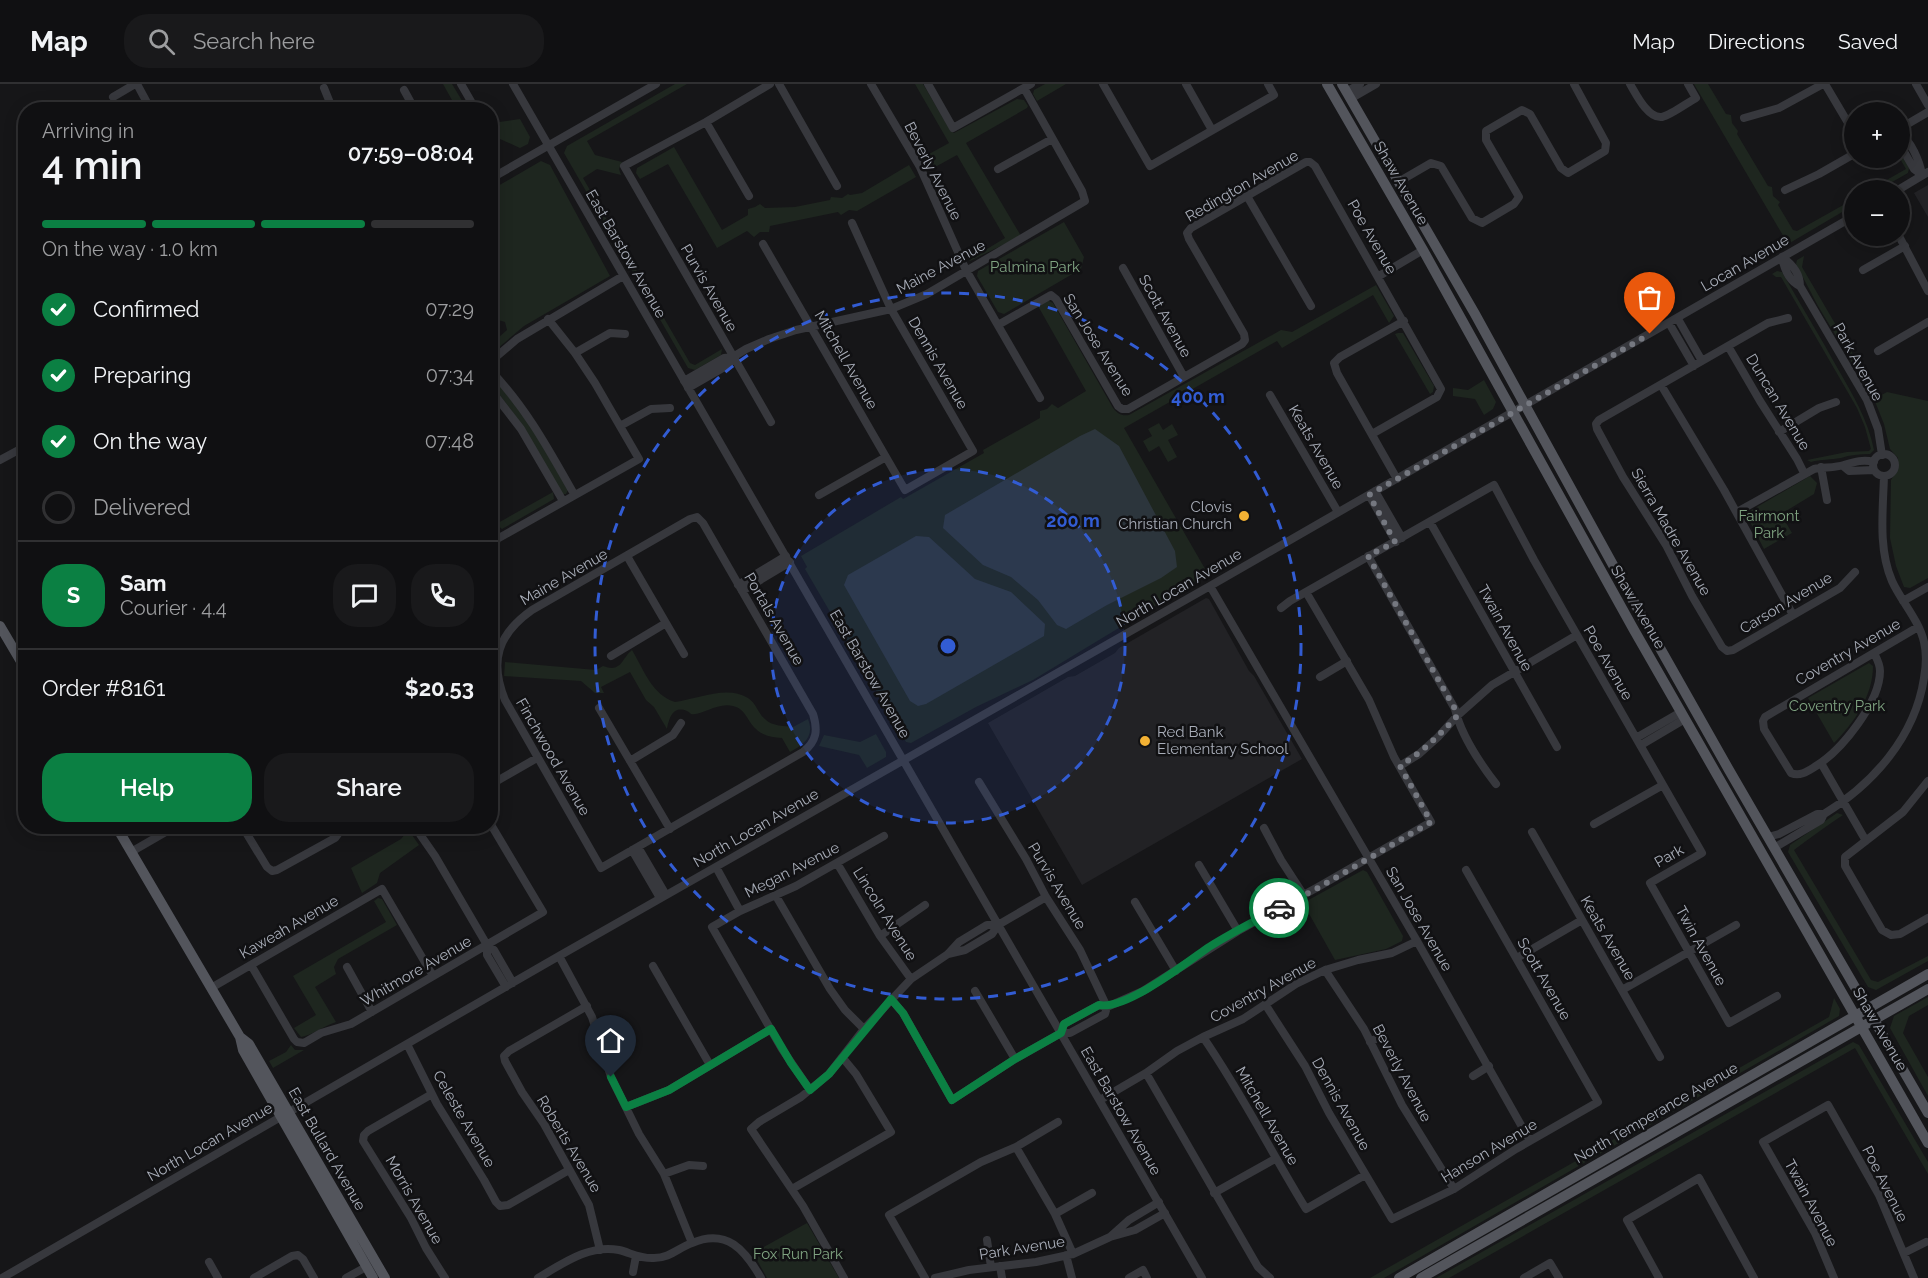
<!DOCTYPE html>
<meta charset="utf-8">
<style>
body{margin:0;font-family:Raleway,sans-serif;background:#19191b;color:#f1f3f6;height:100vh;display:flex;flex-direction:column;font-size:22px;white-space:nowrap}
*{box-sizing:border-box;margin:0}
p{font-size:20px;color:#9c9d9f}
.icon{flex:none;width:33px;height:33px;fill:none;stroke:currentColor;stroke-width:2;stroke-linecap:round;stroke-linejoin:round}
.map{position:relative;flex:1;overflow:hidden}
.details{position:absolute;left:18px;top:18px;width:480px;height:732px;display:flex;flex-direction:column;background:#101012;border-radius:24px;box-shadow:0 3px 15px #0003,0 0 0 2px #303032}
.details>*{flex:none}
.buttons{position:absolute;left:1844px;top:18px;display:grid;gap:12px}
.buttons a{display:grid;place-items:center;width:66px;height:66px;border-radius:50%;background:#101012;box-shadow:0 3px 15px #0003,0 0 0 2px #303032;font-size:30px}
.pin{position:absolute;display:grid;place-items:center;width:51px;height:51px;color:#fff;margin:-62px -26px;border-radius:50% 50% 50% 0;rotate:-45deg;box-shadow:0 0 6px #0007}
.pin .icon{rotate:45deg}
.courier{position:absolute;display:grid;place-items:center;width:60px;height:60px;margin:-30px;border:4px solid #0b8043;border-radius:50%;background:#fff;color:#222;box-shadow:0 2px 8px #0007}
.headline em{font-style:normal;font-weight:600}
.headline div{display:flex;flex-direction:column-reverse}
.headline{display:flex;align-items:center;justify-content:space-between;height:102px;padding:0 24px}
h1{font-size:39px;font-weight:600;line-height:45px}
.bar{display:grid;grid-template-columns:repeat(4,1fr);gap:9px 6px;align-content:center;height:72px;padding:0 24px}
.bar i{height:8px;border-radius:4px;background:#303032}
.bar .current{background:#0b8043}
.bar p{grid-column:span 4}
.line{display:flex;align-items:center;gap:15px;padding:0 24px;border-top:2px solid #303032}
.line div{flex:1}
.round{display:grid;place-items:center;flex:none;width:63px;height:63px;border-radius:24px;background:#19191b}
ol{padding:0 24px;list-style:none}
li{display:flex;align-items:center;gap:18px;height:66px}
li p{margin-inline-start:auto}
li .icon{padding:6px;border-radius:50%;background:#0b8043;color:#fff;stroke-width:4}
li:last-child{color:#9c9d9f}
li i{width:33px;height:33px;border:3px solid #303032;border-radius:50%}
.button{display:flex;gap:12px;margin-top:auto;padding:12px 24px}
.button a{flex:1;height:69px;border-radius:24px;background:#0b8043;color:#fff;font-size:24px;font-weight:600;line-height:69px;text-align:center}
.button a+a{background:#19191b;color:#f1f3f6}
header{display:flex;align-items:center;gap:36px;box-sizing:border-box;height:84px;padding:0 30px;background:#101012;border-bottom:2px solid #303032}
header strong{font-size:28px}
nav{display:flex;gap:33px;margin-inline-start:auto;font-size:21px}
.search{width:420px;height:54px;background:#19191b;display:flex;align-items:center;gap:15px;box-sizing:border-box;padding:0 21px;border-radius:24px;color:#9c9d9f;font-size:22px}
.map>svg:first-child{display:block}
</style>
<header>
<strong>Map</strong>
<div class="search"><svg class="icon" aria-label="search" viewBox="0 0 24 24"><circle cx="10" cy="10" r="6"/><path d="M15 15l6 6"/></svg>Search here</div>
<nav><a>Map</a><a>Directions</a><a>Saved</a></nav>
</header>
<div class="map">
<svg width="1928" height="1194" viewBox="0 0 1928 1194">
<rect width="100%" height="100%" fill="#161618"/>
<path fill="#222225" d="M1928 101V133L1914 109Z
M1206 514 1209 515 1249 587 1254 592 1302 675 1082 801 988 639 1068 593 1075 592 1115 569 1119 564Z"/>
<path fill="#1e261f" d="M443 0H452L467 25H457Z
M675 0H687L587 57 595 71 622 78 619 85 621 91 597 85 583 94 690 279 695 281 722 265 721 271 695 286 688 284 564 69 567 62Z
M915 0H923L950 46 954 49 1017 15 1024 16 1028 22 1027 24 966 59 1021 152 970 177 969 176 1005 154 957 71 926 88 920 75 949 59Z
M1045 0H1066L1037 17 1033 10 1034 6Z
M1694 0H1708L1726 30 1731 31 1732 39 1738 47 1737 50 1768 102 1772 103 1773 112 1780 118 1778 121 1793 146 1797 147 1854 115V121L1788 160Z
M520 35 530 53 528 60 520 64 491 51 492 39Z
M674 63 722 146 748 131V125L755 123 760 120 765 124 795 123 830 116 831 113 842 114 848 110 850 111 862 109 909 81 916 93 857 127 849 126 841 131 838 128 770 142 769 148H760L754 153 747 147 717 164 668 80 640 95 636 89 637 84Z
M1899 66 1909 84 1908 89 1878 106H1869L1906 85 1899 73Z
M541 77 550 81 610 192 524 242 491 270V260L507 246 505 238 491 234V106Z
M1064 138 1084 173 1081 185 1004 230 998 228 977 192 978 187Z
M1804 172 1802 183 1878 313 1887 308 1928 317V494L1910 504 1904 503 1896 482 1890 454 1891 396 1898 385V374L1890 365 1884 340 1874 315 1818 222 1796 180 1797 176Z
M1777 187 1782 188C1800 220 1820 252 1838 285 1853 311 1868 336 1874 366L1870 370C1859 370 1850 371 1841 374 1831 376 1821 375 1811 378L1807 376 1847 368 1869 367 1871 365 1865 343 1857 324 1781 193H1776L1772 190Z
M1376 201 1394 232 1389 239 1373 211 1282 264 1277 257 1124 344 1208 490 1033 596 976 623 911 659 906 658 805 485 807 483 801 472 901 413 903 415 984 369 983 366 1040 334V327L1047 325 1052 320 1058 324 1086 307 1038 222 1047 216 1053 219 1113 324C1118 330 1121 332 1129 331L1281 246 1292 248Z
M1398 249H1403L1434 302 1433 308 1430 310 1395 250Z
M491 291 496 295 526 334 568 406 566 410H562C540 372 520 333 491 301Z
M1484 296 1496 318 1493 325 1484 331 1475 315 1453 312V304L1468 306Z
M1159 339 1163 346 1172 340 1178 351 1168 356 1177 373 1168 378 1159 362 1149 368 1143 357 1152 352 1148 345Z
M1810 392 1817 399 1814 410 1781 430 1792 449 1764 465 1748 434 1750 427Z
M553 408 554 415 502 445 496 440Z
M632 566C644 586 652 611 675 618 698 615 727 601 748 614 757 620 758 630 766 636 772 642 785 642 793 643L808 635C815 652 804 661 790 668L782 654C772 653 763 652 756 645 747 637 746 625 733 622 717 618 702 632 691 630 690 629 689 628 687 627 673 621 669 634 667 645L654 623 646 616 630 588 601 603 604 609H595L581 597 504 592 505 578 596 586 603 582C622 589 621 575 632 566Z
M1869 579 1873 582C1873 612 1854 639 1834 659L1808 614Z
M876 650 886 668V673L867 684 859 671 819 662 824 651 860 658Z
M1837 729 1843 731C1826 742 1810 754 1794 766L1871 896 1878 898 1928 872V877L1876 906 1868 903 1788 768 1790 761Z
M406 749 412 751 419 761 380 789 377 799 362 809 351 784 401 755Z
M1363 786 1367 788 1403 852 1402 857 1386 865 1335 876 1303 819Z
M378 814 382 815 397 841 338 875 334 883 336 890 315 903 336 938C324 942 312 951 301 953L294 944 316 931 293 892 386 838 374 817Z
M1928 913V921L1909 932 1903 949 1928 993V1012L1890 944 1894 932Z
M1834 914 1840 925 1839 932 1384 1194H1370L1829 933Z
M1853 958 1859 961 1928 1078V1090L1855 964 1449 1194H1436Z
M291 961 295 966H304L273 984 269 977 286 968Z
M807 1139 839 1194H767L753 1169Z"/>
<path fill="#2c353c" d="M1095 345 1119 362 1175 467 1177 483 1161 494 1107 521 1066 545 1057 541 1038 516 1011 493 983 481 943 444 945 431 1080 352Z
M916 452 929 453 975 495 1011 508 1045 540 1044 552 926 620 918 622 910 617 844 501 848 491Z"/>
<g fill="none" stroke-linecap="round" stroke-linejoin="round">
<path stroke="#37383d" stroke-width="8" d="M137 0 151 26
M461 0 476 26
M513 0 1202 1194
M770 0 706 38 624 82 771 338
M779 0 837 102
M871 0 920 83 966 186 1040 314
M928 0 953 44 1031 0
M1103 0 1150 82 1274 11 1268 0
M1186 0 1212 46
M1630 0C1636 10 1648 35 1662 33 1671 31 1687 19 1696 14L1688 0
M1825 0 1854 49
M1916 0 1928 21
M324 4 333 26
M404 6 415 26
M1346 8 1360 0
M113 13 135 0
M1350 15 1376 0
M1744 34 1779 24 1823 0
M706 38 749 112
M1899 45 1928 28
M1899 49C1911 56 1920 78 1922 91L1914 85 1899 59
M998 85 1052 55
M490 95 656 0
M1400 97 1431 79 1441 82 1472 134 1482 139 1514 120 1519 113 1486 56V47L1522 26 1530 30 1561 84 1568 89 1605 67 1606 59 1574 0
M1785 106 1819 90 1854 70
M1898 106 1928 88
M1247 112 1311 222
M1899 152 1928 207
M763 160 905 406 973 367 891 225 852 139
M1782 173C1792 180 1800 190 1800 202L1867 316 1878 345 1882 371
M1782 173C1784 184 1789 197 1800 202
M1123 184 1184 293
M1863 186 1905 162
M1379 192 1423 166
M1788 234 1768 239 1599 336 1596 340 1597 345 1623 393 1666 461 1692 512 1722 563 1727 567 1733 566 1840 504 1855 488
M1678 235 1702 277
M1669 239 1694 282
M998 241 1051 211 1056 215 1118 322 1122 325H1128L1242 260 1245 256 1244 250 1189 155 1187 149 1191 144 1306 78H1310L1315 82 1441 305 1437 313 1372 350
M1728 262 1760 317 1797 375 1804 389
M1878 267 1928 238
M575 269 610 249 625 250
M490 278 517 255 623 192
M490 286C526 323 549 366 574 410
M684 297 724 274 733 273
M1661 301 1724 406 1793 531
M688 304 728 281 733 273 746 265 769 255 796 246 891 225 927 210 1085 117 1082 107 1024 4
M490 305 521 345 563 417
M1270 311 1338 428
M620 342 651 325 670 324
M1779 348 1819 324 1836 318
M1873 381a11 11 0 1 1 22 0a11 11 0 1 1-22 0Z
M0 376 26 362
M1843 382 1849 387 1874 386
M1821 383 1827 416
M1397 395 1337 289 1334 279 1340 273 1404 237
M1375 407 1402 454
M819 411 886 373
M1369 411 1396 458
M1737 428 1814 385C1823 383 1835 384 1844 381 1854 378 1863 375 1874 378
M697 433 703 439 813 630C818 646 817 657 803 668L601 784 505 616C489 577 498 550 532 526L690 435Z
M1430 438 1557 663
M490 441 498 455
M490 459 639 375 595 299 575 269 548 235
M627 472 684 570
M1368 472 1455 625C1461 651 1479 678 1496 700
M738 501 786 472
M1210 502 1417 857 1530 1057
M742 507 790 478
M1903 517 1928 503
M1281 524 1290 517 1494 401 1534 476 1702 769 1650 799 1729 939 1777 912
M1874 569C1877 575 1880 580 1880 587 1880 618 1842 666 1816 682 1808 687 1800 693 1791 689L1764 645 1763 637 1765 633 1918 543
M611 572 666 539
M1320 593 1347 577
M599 624 670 745
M1636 654 1681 628
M1641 661 1685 635
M630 677 673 651 681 639
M1821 679 1866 757
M1400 682 1419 670 1438 653 1457 632 1492 601 1577 551
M1928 697 1903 728 1845 773V782L1882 846 1891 851 1900 850 1928 834
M979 698 1026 775 1046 813 1080 866 1107 923
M490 701 537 674
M1594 740 1663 701
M242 742 267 783 272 787 277 786 335 754 338 750 337 742
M407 742 419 749 435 772 487 861 494 866 513 899
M1264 744 1281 776 1303 810
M1532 748 1660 973
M1768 753 1779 750 1817 730H1824
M638 763 666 811
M1774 764 1821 736 1824 730C1873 700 1915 653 1924 594 1926 583 1927 570 1924 558 1919 536 1901 517 1892 497 1878 465 1883 426 1884 392
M632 766 660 814
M131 768 176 742
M837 779 880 852 911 895
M1199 781 1238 847
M716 783 740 827
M776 812 830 905 845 926 864 945
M1135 818 1176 887
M880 852 925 821
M487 861V871L506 903
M948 870 965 866 992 850 998 841 1046 813
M559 872 592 933 611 993 639 1050 664 1090 692 1159
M1517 874 1582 836
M251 881 294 955 297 958 304 959 321 949 351 940 543 828 490 739
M653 882 710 981
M347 883 372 928
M1325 886 1364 945 1402 1021 1454 1105
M211 904 382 805 433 892
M1622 906 1736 841
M975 907 1015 975
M891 915 903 929 952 1016 1015 975 1061 949H1070L1105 930 1107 923
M1265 920 1305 982 1329 1029 1392 1135 1454 1105 1516 1065 1598 1018 1466 786
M587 922 509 967 504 972 505 977 522 1008 544 1040 589 1121 600 1166
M1061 949 1064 940 1099 921 1107 923 1143 907 1238 847 1318 803 1431 738 1394 673 1369 616 1306 508
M1203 953C1241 1008 1271 1068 1306 1125L1365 1091
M1370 958 1383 951
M407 960 437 1020 484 1096 496 1118 500 1122 508 1121 569 1086
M1146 989 1258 1183 1270 1194
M1473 992 1489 982
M810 1006 782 965 712 843 740 827 796 802 884 752
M432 1010 368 1047 364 1051 363 1057 411 1134 426 1164 445 1194
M1100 1016 1146 989 1177 967 1203 953 1243 935 1296 900 1325 886 1358 876 1392 869 1417 857
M626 1023 669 1006 771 945
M1016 1063 1055 1130 1073 1170
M664 1090 689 1081 703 1082
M792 1105 891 1048 856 990 842 973
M1214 1109 1275 1075
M1055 1130 1092 1109
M1110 1153 1129 1136 1159 1118
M987 1156 991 1183
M1904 1169 1926 1158
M1066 1171 1072 1194
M209 1178 218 1194
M1000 1182 1002 1194
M633 1188 636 1172
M2 1194 559 872 1210 502 1854 132
M254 1194 292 1172 298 1171 303 1175 314 1194
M346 1194 366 1183
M538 1194C562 1180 589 1160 619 1166 631 1169 641 1175 654 1174 670 1174 678 1164 692 1159 727 1144 745 1166 761 1194
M844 1194 803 1122 751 1045 759 1038 801 1013 829 990 864 945 911 895 948 870 959 858 987 841H998
M925 1194 889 1131 981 1078 1016 1063 1058 1038
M935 1194 969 1186 1036 1178 1073 1170 1110 1153 1135 1146 1165 1129
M1129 1194 1143 1186 1147 1194
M1524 1194 1550 1179 1559 1194
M1659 1194 1627 1136 1699 1094 1754 1194
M1834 1194 1815 1149 1763 1058 1828 1021 1879 1111 1914 1194"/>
<path stroke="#53555c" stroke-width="10" d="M1327 0 1423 166 1634 546 1928 1059
M1342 0 1475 230 1613 481 1729 686 1928 1029
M0 542 26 586
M116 742 240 953 249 960 385 1194
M240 953 243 966 373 1194
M1399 1194 1928 890
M1421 1194 1928 905"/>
</g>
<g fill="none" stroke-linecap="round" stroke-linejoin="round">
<path stroke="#757880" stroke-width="6" stroke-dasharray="0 10.8" d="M1279 824 1318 804 1431 738 1400 682C1422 668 1439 652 1457 632L1455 625 1368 472 1395 458 1369 411 1650 250"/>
<path stroke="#0b8043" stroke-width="8" d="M611 993 626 1023 669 1006 771 945 791 979 810 1006 829 990 891 915 903 929 952 1016 1015 975 1061 949 1064 940 1099 921C1126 926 1186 879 1209 863 1231 849 1255 837 1279 824"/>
</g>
<circle cx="948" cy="562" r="177" fill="#325cd3" fill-opacity=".12"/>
<g fill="none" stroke="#325cd3" stroke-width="3" stroke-dasharray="10 8">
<circle cx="948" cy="562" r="177"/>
<circle cx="948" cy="562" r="353"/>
</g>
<g fill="#f2b134" stroke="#111113" stroke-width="2">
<circle cx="1244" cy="432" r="6"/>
<circle cx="1145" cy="657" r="6"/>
</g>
<g text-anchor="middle" stroke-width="5" stroke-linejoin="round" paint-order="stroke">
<g font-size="15" fill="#a8adb8" stroke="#111113">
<text transform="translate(933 87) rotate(63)" y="5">Beverly Avenue</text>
<text transform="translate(1401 99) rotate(60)" y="5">Shaw Avenue</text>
<text transform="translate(1242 102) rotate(-30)" y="5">Redington Avenue</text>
<text transform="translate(1372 153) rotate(60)" y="5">Poe Avenue</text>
<text transform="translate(626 170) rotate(60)" y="5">East Barstow Avenue</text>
<text transform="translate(1745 179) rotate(-30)" y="5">Locan Avenue</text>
<text transform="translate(941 183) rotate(-28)" y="5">Maine Avenue</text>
<text transform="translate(709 204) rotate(60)" y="5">Purvis Avenue</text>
<text transform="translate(1165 232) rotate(61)" y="5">Scott Avenue</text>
<text transform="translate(1098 261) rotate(58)" y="5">San Jose Avenue</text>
<text transform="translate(846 276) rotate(60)" y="5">Mitchell Avenue</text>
<text transform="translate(1858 278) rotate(61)" y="5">Park Avenue</text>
<text transform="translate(938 279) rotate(60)" y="5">Dennis Avenue</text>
<text transform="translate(1778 318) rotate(59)" y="5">Duncan Avenue</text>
<text transform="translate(1316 363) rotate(60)" y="5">Keats Avenue</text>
<text transform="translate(1671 448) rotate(60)" y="5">Sierra Madre Avenue</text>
<text transform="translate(564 493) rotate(-30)" y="5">Maine Avenue</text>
<text transform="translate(1179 504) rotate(-30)" y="5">North Locan Avenue</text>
<text transform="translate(1786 519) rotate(-31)" y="5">Carson Avenue</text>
<text transform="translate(1638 523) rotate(60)" y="5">Shaw Avenue</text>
<text transform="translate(774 535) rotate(60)" y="5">Portals Avenue</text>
<text transform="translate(1505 544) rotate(61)" y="5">Twain Avenue</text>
<text transform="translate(1848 568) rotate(-30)" y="5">Coventry Avenue</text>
<text transform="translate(1608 579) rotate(60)" y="5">Poe Avenue</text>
<text transform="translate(870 590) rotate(60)" y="5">East Barstow Avenue</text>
<text transform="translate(553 673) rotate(60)" y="5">Finchwood Avenue</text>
<text transform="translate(756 744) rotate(-30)" y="5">North Locan Avenue</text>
<text transform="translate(1669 772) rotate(-30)" y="5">Park</text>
<text transform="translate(792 786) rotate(-27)" y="5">Megan Avenue</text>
<text transform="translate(1057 802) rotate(59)" y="5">Purvis Avenue</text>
<text transform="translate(885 830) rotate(58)" y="5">Lincoln Avenue</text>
<text transform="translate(1419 835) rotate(60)" y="5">San Jose Avenue</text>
<text transform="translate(289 843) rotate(-30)" y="5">Kaweah Avenue</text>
<text transform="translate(1608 854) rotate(60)" y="5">Keats Avenue</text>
<text transform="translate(1701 862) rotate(61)" y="5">Twin Avenue</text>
<text transform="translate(416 887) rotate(-30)" y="5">Whitmore Avenue</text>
<text transform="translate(1544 895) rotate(60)" y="5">Scott Avenue</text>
<text transform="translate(1263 906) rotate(-29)" y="5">Coventry Avenue</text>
<text transform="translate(1880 945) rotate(60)" y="5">Shaw Avenue</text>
<text transform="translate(1402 989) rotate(62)" y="5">Beverly Avenue</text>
<text transform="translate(1341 1020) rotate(61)" y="5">Dennis Avenue</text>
<text transform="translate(1121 1027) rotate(60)" y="5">East Barstow Avenue</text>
<text transform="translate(1656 1029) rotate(-30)" y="5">North Temperance Avenue</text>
<text transform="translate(1267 1032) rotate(60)" y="5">Mitchell Avenue</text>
<text transform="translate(464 1035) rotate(60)" y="5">Celeste Avenue</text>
<text transform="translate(210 1058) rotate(-30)" y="5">North Locan Avenue</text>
<text transform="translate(569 1060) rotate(59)" y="5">Roberts Avenue</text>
<text transform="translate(327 1065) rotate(60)" y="5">East Bullard Avenue</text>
<text transform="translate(1489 1067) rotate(-31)" y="5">Hanson Avenue</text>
<text transform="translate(1885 1100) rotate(63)" y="5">Poe Avenue</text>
<text transform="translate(414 1116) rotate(60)" y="5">Morris Avenue</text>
<text transform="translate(1811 1119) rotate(62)" y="5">Twain Avenue</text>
<text transform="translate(1022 1164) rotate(-9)" y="5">Park Avenue</text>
</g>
<g font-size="15" fill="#7fa381" stroke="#111113">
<text x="1035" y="188">Palmina Park</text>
<text x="1769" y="437">Fairmont<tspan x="1769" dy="17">Park</tspan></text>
<text x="1837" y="627">Coventry Park</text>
<text x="798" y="1175">Fox Run Park</text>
</g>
<g font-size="15" fill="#a8adb8" stroke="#111113" text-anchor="end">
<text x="1232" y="428">Clovis<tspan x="1232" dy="17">Christian Church</tspan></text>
<text x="1157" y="653" text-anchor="start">Red Bank<tspan x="1157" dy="17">Elementary School</tspan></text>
</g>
</g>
<circle cx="948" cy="562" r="9" fill="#325cd3" stroke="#111113" stroke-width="3"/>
<g font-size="18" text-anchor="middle" font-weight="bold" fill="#325cd3" stroke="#111113" stroke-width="5" stroke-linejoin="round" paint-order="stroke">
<text x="1198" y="319">400 m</text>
<text x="1073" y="443">200 m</text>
</g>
</svg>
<div class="buttons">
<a>+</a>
<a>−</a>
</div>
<div class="pin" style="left:1650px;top:250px;background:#ea580c"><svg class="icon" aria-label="bag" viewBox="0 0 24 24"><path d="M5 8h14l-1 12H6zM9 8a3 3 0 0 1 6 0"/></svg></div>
<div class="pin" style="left:611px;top:993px;background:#1f2937"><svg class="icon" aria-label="home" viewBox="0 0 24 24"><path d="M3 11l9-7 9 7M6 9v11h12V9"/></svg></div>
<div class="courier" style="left:1279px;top:824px"><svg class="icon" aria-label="car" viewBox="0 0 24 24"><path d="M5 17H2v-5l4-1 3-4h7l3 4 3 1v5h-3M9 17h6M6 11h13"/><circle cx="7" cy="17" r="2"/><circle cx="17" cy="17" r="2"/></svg></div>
<section class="details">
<div class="headline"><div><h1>4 min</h1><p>Arriving in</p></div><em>07:59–08:04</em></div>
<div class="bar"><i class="current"></i><i class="current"></i><i class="current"></i><i></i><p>On the way · 1.0 km</p></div>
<ol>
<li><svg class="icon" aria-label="check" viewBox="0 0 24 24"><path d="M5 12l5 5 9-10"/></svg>Confirmed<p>07:29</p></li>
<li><svg class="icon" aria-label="check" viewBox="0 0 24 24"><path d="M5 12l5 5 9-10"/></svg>Preparing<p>07:34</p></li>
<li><svg class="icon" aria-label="check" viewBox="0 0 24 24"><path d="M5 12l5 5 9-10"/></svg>On the way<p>07:48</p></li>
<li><i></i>Delivered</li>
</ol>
<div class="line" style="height:108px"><b class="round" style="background:#0b8043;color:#fff">S</b><div><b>Sam</b><p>Courier · 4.4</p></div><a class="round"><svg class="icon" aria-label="chat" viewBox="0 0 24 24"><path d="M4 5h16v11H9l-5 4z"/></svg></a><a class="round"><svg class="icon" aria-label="phone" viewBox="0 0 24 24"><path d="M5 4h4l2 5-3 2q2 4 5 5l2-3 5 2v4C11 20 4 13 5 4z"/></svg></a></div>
<div class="line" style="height:78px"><div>Order #8161</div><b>$20.53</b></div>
<div class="button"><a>Help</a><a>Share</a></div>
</section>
</div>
